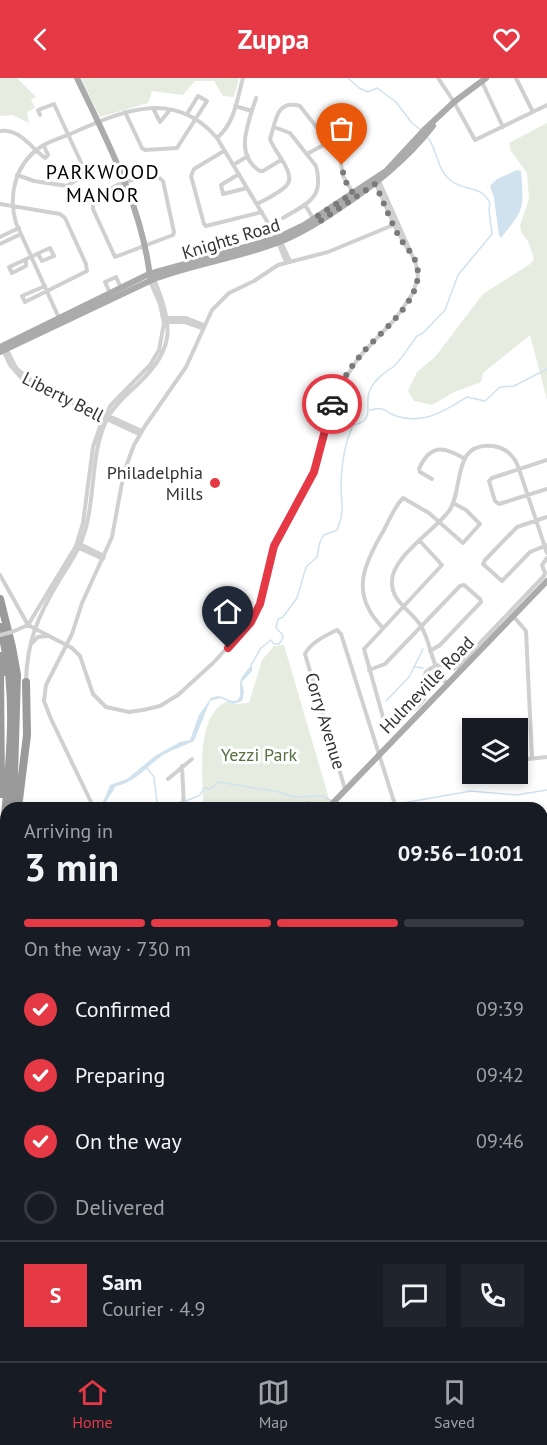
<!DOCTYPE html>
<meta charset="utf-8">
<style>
body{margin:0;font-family:"PT Sans",sans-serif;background:#20242c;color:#f1f3f6;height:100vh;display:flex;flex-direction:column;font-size:22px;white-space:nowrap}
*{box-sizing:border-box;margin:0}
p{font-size:20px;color:#9ea1a6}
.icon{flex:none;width:33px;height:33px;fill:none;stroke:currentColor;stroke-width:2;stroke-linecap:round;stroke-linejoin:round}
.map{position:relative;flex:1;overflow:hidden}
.drawer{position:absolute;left:0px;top:724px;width:548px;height:560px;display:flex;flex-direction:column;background:#171b24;border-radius:18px 18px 0 0;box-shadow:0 3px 9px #0003}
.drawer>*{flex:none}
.buttons{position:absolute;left:462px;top:640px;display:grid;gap:12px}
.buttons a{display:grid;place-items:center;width:66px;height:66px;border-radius:0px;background:#171b24;box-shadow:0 3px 9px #0003;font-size:30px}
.pin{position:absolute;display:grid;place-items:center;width:51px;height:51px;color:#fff;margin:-62px -26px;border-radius:50% 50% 50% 0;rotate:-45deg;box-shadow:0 0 6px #0007}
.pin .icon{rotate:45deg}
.courier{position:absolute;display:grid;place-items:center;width:60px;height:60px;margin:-30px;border:4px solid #e63946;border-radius:50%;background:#fff;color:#222;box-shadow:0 2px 8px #0007}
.summary em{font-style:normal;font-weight:800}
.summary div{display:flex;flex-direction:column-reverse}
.summary{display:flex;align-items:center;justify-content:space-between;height:102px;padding:0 24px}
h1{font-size:39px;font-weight:800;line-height:45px}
.bar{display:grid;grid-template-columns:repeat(4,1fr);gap:9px 6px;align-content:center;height:72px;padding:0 24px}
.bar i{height:8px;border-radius:4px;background:#363941}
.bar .active{background:#e63946}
.bar p{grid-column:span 4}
.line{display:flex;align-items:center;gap:15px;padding:0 24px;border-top:2px solid #363941}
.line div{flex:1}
.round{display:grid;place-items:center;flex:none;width:63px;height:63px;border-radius:0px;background:#20242c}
ol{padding:0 24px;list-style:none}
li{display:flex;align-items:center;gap:18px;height:66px}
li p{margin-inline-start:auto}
li .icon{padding:6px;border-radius:50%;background:#e63946;color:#fff;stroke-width:4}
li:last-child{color:#9ea1a6}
li i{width:33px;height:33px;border:3px solid #363941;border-radius:50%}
header{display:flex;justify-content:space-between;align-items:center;height:78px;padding:0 24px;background:#e63946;color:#fff;font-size:27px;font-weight:800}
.tab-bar{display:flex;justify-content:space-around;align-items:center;height:84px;border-top:2px solid #363941;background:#171b24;font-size:16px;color:#9ea1a6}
.tab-bar a{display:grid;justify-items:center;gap:3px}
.tab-bar .active{color:#e63946}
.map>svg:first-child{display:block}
</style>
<header><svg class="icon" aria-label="back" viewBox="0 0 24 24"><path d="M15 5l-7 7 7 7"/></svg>Zuppa<svg class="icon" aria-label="heart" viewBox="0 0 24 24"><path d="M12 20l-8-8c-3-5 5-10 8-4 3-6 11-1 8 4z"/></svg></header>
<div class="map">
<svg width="547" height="1283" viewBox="0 0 547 1283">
<rect width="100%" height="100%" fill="#fff"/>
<path fill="#e6ecdf" d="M0 0H17L36 19 31 22 35 30 27 34 29 45 13 37 0 38Z
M81 0H239L234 19 223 18 214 3H195L183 17 152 13 148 25 100 39Z
M547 45V322L530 257 483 295 481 304 454 314 432 327 414 323 408 313 417 294 435 279 483 216 530 186 534 181 528 163 521 154 520 147 529 121 527 95 511 73 509 65Z
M284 567 330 724 324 730H206L203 725C203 697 195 636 228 623L233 626 249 625 262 582 274 568Z"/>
<path fill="#cfe2ee" d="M517 92 521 93C524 131 525 130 501 160L499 157 494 120 490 108 497 101Z
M252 586V593L242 604 244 615 242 623 233 626 221 620 210 623 194 663C184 668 173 671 163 677 147 688 135 705 116 708L102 730H97L104 722 110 707 127 701 155 678 180 664 190 662 199 637 211 620C224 615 225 623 234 623 244 623 238 607 241 601 243 597 249 590 252 586Z"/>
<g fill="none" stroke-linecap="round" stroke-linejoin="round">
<path stroke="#cfe2ee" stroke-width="1.5" d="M348 0 359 10 368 14 377 10 396 24 412 45 421 52
M370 332C387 328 383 334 396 338 424 347 444 333 467 319L485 323 500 309 514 308 547 291
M251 587 261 570 271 562 274 566H279L283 560 282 556 276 550 278 541 283 539 297 520 306 489 317 479 320 464 324 457 337 452C344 435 342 429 341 411 341 388 344 367 353 347 377 343 363 326 370 312 375 301 384 295 393 289 402 281 410 267 417 258L423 255 445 232 458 197 492 156 489 132 490 125C479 105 466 115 450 102 437 92 438 73 428 60
M415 589 423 590
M386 623 409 599 423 571
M146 689 154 699 157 725 166 730
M186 723 200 717 204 710 210 711 219 704 279 714 293 719 323 718 332 723
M336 725 353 730H377
M397 726 471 713 516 717 547 712
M170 730 182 723
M388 730 392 727"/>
<path stroke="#d0d0d0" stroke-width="4" d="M438 0 454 24 475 62 547 27
M516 0 533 34
M482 4 503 49
M256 20C249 44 233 76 260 93H263L281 82
M235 28 252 33
M153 30 160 44 169 33
M125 34 142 70 145 72 177 70 207 23 198 18 187 36
M274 49 290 55 316 88C325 121 306 126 283 140
M0 53C21 51 30 69 45 80L48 77 44 68
M217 60C235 45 237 21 243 0
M224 73 194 91 191 98 204 146 206 148 262 134
M307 76 329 64
M233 87 248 78
M239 96 221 107 223 116 247 110
M17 97 34 103 67 108 78 101 85 93 54 26 38 32 40 37
M150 99H158L163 103 174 154 173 157 115 179 93 131V126C105 108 130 101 150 99Z
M375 104 395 149 407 170
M0 126 60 136 65 140 86 186 87 193 25 224 22 218 45 208
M257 126C266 121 278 116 286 108 298 97 274 74 270 61 276 43 276 21 300 28L340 79 343 98 353 115
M305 127 313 140
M0 159 19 150
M278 164 286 184
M0 166 21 156
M26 181V188L12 195 9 189C23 183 36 176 50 170L54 178 42 183 38 176
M197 182 193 169 200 167 204 180
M110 215 105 204 116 199 121 210
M59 240 16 145C8 118 15 87 39 70 50 62 65 59 77 53 126 31 176 12 217 60L277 160 281 164 290 183
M167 240H186L204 247
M167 244H185L202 250
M6 270 16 290 32 303 142 353
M3 272 10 287 24 303 139 356
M547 382 492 400 489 403 495 423 499 426 547 411
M432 401 420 394 419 391C430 366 443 368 465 381
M547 439 517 449 485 482 483 486 502 503 530 474 547 467
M420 463 442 487 364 571 383 639 386 642C403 639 419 632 427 616L424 601 426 594C435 586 444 584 453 591L457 589 544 498 545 495 542 487 547 480
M80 466 104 478
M79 470 103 481
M0 497 28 547 72 570 80 578 93 616 106 629 129 634 143 632 160 628 178 617 213 585 251 544 262 519 274 468 314 394 338 312 359 279 396 240 413 215 418 199 416 186 379 103 377 101
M514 539 526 553 532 680
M382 549C350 516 363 487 384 452 389 442 395 428 403 420L429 435 463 465 480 446 466 432 453 425
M12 554 28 547 76 468 83 445 93 369 103 340 111 327 150 287 159 272 164 245 160 226 150 203
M31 566 38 559 47 558
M369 592 385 586 460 508 464 507 480 521 481 524 440 567 430 573
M26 603C27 562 39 536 60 501 70 485 80 471 85 453 96 416 90 376 107 341 114 328 126 317 137 307 176 270 173 248 154 201
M447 606C431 589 432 567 421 548 411 532 391 524 392 503 392 479 435 452 449 433 464 413 451 363 493 368 507 370 515 379 519 391L547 475
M518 682 547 679
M182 688 184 730
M168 701 192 681
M345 711 305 576C310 565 326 557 337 552L341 556 396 730
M91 724 51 641 44 623 46 607 72 556 82 525 112 459 124 394 134 367 145 348 186 289 212 232 229 215 254 203 278 187 328 174 398 145
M307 725 311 730
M542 742H547
M542 770 547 769
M542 797H547
M542 974 543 980
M48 1278 49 1283
M124 1278 125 1283
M203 1278 204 1283
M441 1278 442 1283
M336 1283V1278
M372 1283 373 1278"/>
<path stroke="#ababab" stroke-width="6" d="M77 0C107 63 142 128 150 199
M0 269 149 196 277 160 304 147 386 93 424 52 454 24 486 0
M0 274 154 201C194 186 237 180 277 165 298 157 318 145 337 132 373 108 406 83 433 48
M328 730 547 503
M542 848 547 846
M0 1246 6 1244
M542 1269 547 1268
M396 1278 412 1283
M474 1283 500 1278"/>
<path stroke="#9a9a9a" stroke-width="8" d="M0 521 12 569 17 597 13 730
M0 549C24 631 2 727 0 812
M0 578 4 594
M0 589 1 716
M18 730 27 657 26 604
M6 861V927
M0 922 6 973
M542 994 547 990
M542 1004 547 1001
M0 1069 6 1061
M0 1087 6 1085
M0 1098 6 1096
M0 1161 6 1160
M0 1167 6 1166"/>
<path stroke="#888" stroke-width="1.5" stroke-dasharray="6 4.5" stroke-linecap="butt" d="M542 1021 547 1019
M0 1183 6 1182
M542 1211 547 1227"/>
<path stroke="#d0d0d0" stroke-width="4" d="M0 557 12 554"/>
<path stroke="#ababab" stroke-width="6" d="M1 956 6 954
M2 960 6 959"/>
</g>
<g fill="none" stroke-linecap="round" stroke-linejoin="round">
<path stroke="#7a7a7a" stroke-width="6" stroke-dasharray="0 10.8" d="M332 326C339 308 348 292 360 278 379 254 425 222 417 188 414 176 406 170 400 160 390 143 384 124 375 106L319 144 316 139 353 115 344 101 342 87"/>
<path stroke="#e63946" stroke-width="8" d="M228 570 251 544 260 526 274 468 314 394 332 326"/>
</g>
<circle fill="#e63946" stroke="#fff" stroke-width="2" cx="215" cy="405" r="6"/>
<g text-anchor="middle" stroke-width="6" stroke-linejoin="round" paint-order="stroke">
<g font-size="18" fill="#333" stroke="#fff">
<text transform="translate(231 161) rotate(-17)" y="6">Knights Road</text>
<text transform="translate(63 319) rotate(27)" y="6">Liberty Bell</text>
<text transform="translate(427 607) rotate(-46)" y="6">Hulmeville Road</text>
<text transform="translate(325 643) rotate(73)" y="6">Corry Avenue</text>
</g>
<g font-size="18" fill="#333" stroke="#fff" text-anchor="end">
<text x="203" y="401">Philadelphia<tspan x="203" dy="21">Mills</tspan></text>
</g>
<g font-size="18" fill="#56703f" stroke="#fff">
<text x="259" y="683">Yezzi Park</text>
</g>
<g font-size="20" letter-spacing="1.5" fill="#000" stroke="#fff">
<text x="103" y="101">PARKWOOD<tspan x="103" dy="23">MANOR</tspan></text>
</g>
</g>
</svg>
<div class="buttons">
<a><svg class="icon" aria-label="layers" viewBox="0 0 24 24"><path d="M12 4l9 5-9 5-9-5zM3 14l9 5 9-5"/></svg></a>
</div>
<div class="pin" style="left:342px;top:87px;background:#ea580c"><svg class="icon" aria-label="bag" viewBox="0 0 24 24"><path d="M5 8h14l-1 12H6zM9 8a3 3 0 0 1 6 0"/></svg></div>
<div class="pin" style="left:228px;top:570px;background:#1f2937"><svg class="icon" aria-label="home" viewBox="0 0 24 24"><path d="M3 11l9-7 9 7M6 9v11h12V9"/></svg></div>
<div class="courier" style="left:332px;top:326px"><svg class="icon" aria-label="car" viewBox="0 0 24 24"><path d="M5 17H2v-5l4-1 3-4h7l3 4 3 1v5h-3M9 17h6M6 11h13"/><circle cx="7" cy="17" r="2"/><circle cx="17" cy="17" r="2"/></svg></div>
<section class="drawer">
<div class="summary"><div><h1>3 min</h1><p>Arriving in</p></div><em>09:56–10:01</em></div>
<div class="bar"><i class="active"></i><i class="active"></i><i class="active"></i><i></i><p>On the way · 730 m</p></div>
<ol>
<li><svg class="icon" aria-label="check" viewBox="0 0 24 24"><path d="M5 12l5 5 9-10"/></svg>Confirmed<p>09:39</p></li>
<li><svg class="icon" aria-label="check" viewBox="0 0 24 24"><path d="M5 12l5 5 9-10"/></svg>Preparing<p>09:42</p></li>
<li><svg class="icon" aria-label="check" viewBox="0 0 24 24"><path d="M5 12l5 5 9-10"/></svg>On the way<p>09:46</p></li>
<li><i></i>Delivered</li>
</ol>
<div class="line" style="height:108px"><b class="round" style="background:#e63946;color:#fff">S</b><div><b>Sam</b><p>Courier · 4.9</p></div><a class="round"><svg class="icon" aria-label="chat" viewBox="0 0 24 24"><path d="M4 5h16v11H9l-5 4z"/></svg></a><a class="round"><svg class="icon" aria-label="phone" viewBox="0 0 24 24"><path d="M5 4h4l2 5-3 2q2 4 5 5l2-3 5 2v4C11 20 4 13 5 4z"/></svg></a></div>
</section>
</div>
<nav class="tab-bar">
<a class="active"><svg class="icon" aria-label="home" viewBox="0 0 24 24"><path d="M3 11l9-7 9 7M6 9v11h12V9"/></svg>Home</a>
<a><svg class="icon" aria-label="map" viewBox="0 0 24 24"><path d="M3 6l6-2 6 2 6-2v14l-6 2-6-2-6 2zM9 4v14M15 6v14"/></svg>Map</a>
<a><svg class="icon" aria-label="saved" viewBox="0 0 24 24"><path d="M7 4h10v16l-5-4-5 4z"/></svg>Saved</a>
</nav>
